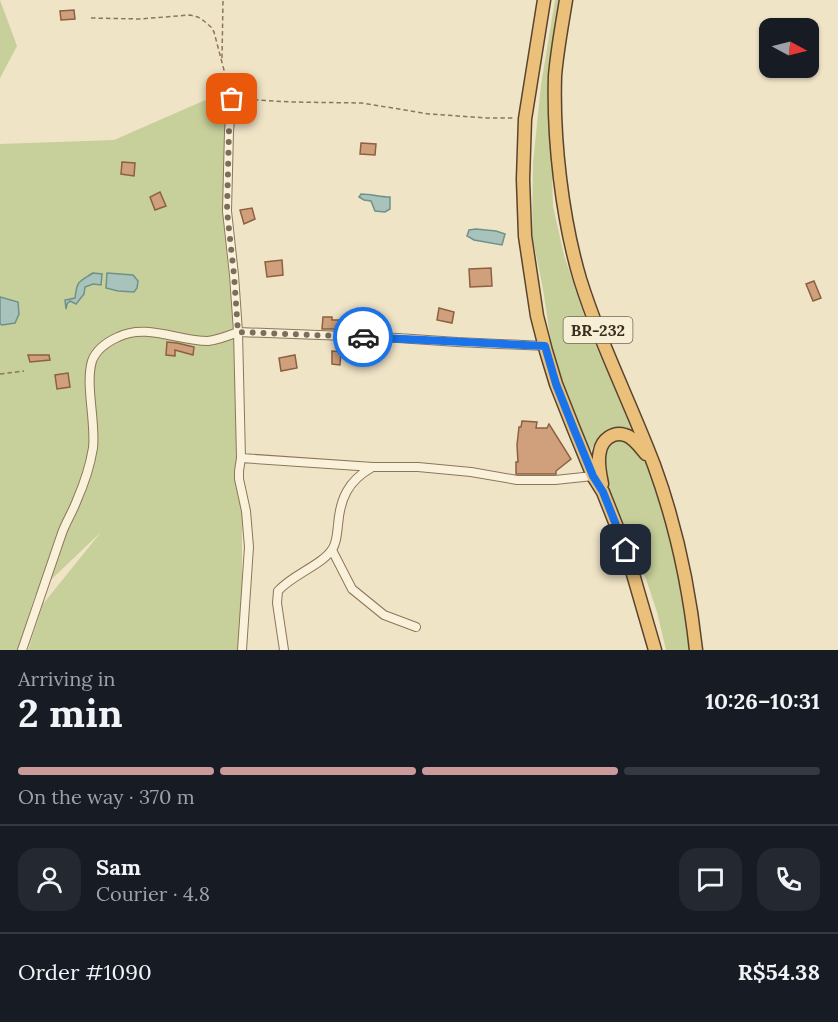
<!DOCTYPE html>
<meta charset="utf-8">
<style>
body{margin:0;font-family:Lora,serif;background:#242831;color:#f1f3f6;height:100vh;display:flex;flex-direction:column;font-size:22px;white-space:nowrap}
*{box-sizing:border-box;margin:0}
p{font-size:20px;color:#9ea1a6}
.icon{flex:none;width:33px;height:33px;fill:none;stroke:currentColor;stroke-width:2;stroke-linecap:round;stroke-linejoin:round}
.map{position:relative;height:650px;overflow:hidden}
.sheet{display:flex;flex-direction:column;background:#171b24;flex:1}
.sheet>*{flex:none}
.needle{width:39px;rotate:97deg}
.tools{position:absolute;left:759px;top:18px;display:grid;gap:12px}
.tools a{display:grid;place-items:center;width:60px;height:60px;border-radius:12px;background:#171b24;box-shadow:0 2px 4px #0004;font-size:30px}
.pin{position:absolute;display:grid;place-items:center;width:51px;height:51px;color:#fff;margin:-26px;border-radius:12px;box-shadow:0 3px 9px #0006}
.courier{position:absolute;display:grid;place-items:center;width:60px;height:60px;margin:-30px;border:4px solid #1a73e8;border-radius:50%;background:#fff;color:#222;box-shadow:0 2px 8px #0007}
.head em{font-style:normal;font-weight:800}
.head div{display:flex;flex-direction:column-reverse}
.head{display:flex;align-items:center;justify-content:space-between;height:102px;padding:0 18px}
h1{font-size:39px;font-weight:800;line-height:45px}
.bar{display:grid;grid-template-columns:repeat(4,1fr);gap:9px 6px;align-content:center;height:72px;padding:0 18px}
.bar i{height:8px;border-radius:4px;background:#363941}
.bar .current{background:#cb999a}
.bar p{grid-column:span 4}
.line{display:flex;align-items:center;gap:15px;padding:0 18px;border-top:2px solid #363941}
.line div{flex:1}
.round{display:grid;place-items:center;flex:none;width:63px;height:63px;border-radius:18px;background:#242831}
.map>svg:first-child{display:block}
</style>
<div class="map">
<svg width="838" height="650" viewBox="0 0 838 650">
<rect width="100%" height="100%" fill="#f0e4c7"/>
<path fill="#c7cf9a" d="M0 0 17 46 0 78Z
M555 0H563L550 104 553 206 564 255 589 330 634 432C609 421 602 430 590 452L565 397 553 356 543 289 532 235 533 163 541 85Z
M226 91 223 219 232 305 236 395 242 494V621L239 650H28L43 604 101 532 35 595 18 650H0V144L114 140Z
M620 440 631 444 644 456 650 467 662 499 683 582 690 650H666L657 612 646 579 603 478C603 462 602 444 620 440Z"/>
<path fill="#a8c3bc" stroke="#6e928a" stroke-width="1.5" d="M361 194C371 194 380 197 390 197V209L385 212 375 211 371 201 364 200 359 197Z
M476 229 496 231 505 234 502 245 474 240 467 236 469 230Z
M93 273 102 274 101 285 93 284 85 287 84 294 76 304 70 301 67 304 66 309 65 300 75 298C77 280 79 282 93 273Z
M107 273 133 275 138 281 137 288 134 292 118 291 106 288Z
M0 297 18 302 19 314 15 323 2 325 0 324Z"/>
<path fill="#cfa07b" stroke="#8c6040" stroke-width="1.5" d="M74 10 75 19 61 20 60 11Z
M361 143 376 144 375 155 360 154Z
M122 162 135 163 134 176 121 174Z
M160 192 166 206 155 210 150 197Z
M252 208 255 219 244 224 240 210Z
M282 260 283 275 267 277 265 262Z
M491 268 492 286 470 287 469 269Z
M814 281 821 298 813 301 806 284Z
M439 308 454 312 452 323 437 320Z
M323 317H332V320H343V329H322Z
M167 342 177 343 194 347 193 355 175 350V356L166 355Z
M332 351 341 352 340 365 332 364Z
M28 355H49L50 360 30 362Z
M295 355 297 368 281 371 279 358Z
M68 373 70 387 57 389 55 375Z
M522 421 537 422 536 428H547L549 424 571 459 556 471V474H516V462H518L517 445 519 427H521Z"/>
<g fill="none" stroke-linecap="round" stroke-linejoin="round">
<defs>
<path id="minor" d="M232 99 229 131 227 211 234 275 238 332 241 458 239 471V479L246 511 249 547 242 650
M241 458 373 467H418L471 472 517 480H555L593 476
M332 550 352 589 384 615 416 627
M22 650C35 611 49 572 62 533 66 522 73 511 77 500 84 484 90 466 93 448 96 422 85 385 92 361 96 350 107 342 118 337 146 323 178 341 208 341 218 340 228 336 238 332L398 338 457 342 545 346
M284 650 277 603 278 591C293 574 323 565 333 548 337 541 337 533 338 525 340 499 348 481 371 468"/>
<path id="trunk" d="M544 0 525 119 523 179 525 236 537 316 546 351 556 384 573 427 593 476 603 492 626 550 655 650
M566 0C562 25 557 51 555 76 553 139 562 218 580 279 600 343 630 402 654 465 676 525 689 586 696 650
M602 484C600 473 597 462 600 451 602 440 613 431 625 435 633 437 640 447 646 454"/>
</defs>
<use href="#minor" stroke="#8c765b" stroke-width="10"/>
<use href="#trunk" stroke="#5a442f" stroke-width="15"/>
<path stroke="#8c765b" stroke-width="1.5" stroke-dasharray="4.5 3" stroke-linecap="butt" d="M91 18 139 19 190 15 198 17 204 21 211 27 214 32 230 93
M222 58 223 0
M239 99 291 102 362 103 429 114 487 118H515
M0 374 24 371"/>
<use href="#minor" stroke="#faf1da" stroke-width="8"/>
<use href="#trunk" stroke="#eac07a" stroke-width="12"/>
</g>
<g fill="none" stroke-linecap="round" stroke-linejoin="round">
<path stroke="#7b6e5a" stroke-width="6" stroke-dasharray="0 10.8" d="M232 99 229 131 227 211 234 275 238 332 363 337"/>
<path stroke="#1a73e8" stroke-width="8" d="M363 337 545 346 556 384 573 427 593 476 603 492 626 550"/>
</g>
<g text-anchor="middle" stroke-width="4.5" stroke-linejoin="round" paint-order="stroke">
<rect fill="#f7eed6" stroke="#746856" stroke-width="1.5" x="563.5" y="317" width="69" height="26" rx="4.5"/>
<g font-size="16" font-weight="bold" fill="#3c2e1f">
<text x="598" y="336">BR-232</text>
</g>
</g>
</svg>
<div class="tools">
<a><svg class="needle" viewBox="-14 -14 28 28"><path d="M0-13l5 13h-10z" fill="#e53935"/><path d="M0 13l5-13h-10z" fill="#9ea1a6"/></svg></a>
</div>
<div class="pin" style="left:232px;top:99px;background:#ea580c"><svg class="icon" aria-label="bag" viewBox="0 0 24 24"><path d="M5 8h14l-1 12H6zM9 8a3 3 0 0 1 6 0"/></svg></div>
<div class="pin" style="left:626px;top:550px;background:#1f2937"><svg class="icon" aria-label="home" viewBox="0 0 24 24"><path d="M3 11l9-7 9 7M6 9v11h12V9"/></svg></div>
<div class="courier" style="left:363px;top:337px"><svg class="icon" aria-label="car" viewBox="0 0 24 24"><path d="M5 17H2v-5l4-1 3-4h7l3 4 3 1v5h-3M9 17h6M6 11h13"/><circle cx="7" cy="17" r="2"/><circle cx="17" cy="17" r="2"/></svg></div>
</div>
<section class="sheet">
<div class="head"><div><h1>2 min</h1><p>Arriving in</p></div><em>10:26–10:31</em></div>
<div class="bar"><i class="current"></i><i class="current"></i><i class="current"></i><i></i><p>On the way · 370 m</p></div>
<div class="line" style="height:108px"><a class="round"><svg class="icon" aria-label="person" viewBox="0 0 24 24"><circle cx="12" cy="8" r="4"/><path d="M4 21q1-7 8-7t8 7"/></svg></a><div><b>Sam</b><p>Courier · 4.8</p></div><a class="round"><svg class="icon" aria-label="chat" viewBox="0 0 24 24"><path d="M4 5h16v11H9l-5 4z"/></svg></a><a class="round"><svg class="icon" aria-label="phone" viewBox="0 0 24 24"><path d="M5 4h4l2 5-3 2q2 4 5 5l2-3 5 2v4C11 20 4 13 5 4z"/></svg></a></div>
<div class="line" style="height:78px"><div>Order #1090</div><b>R$54.38</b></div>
</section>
